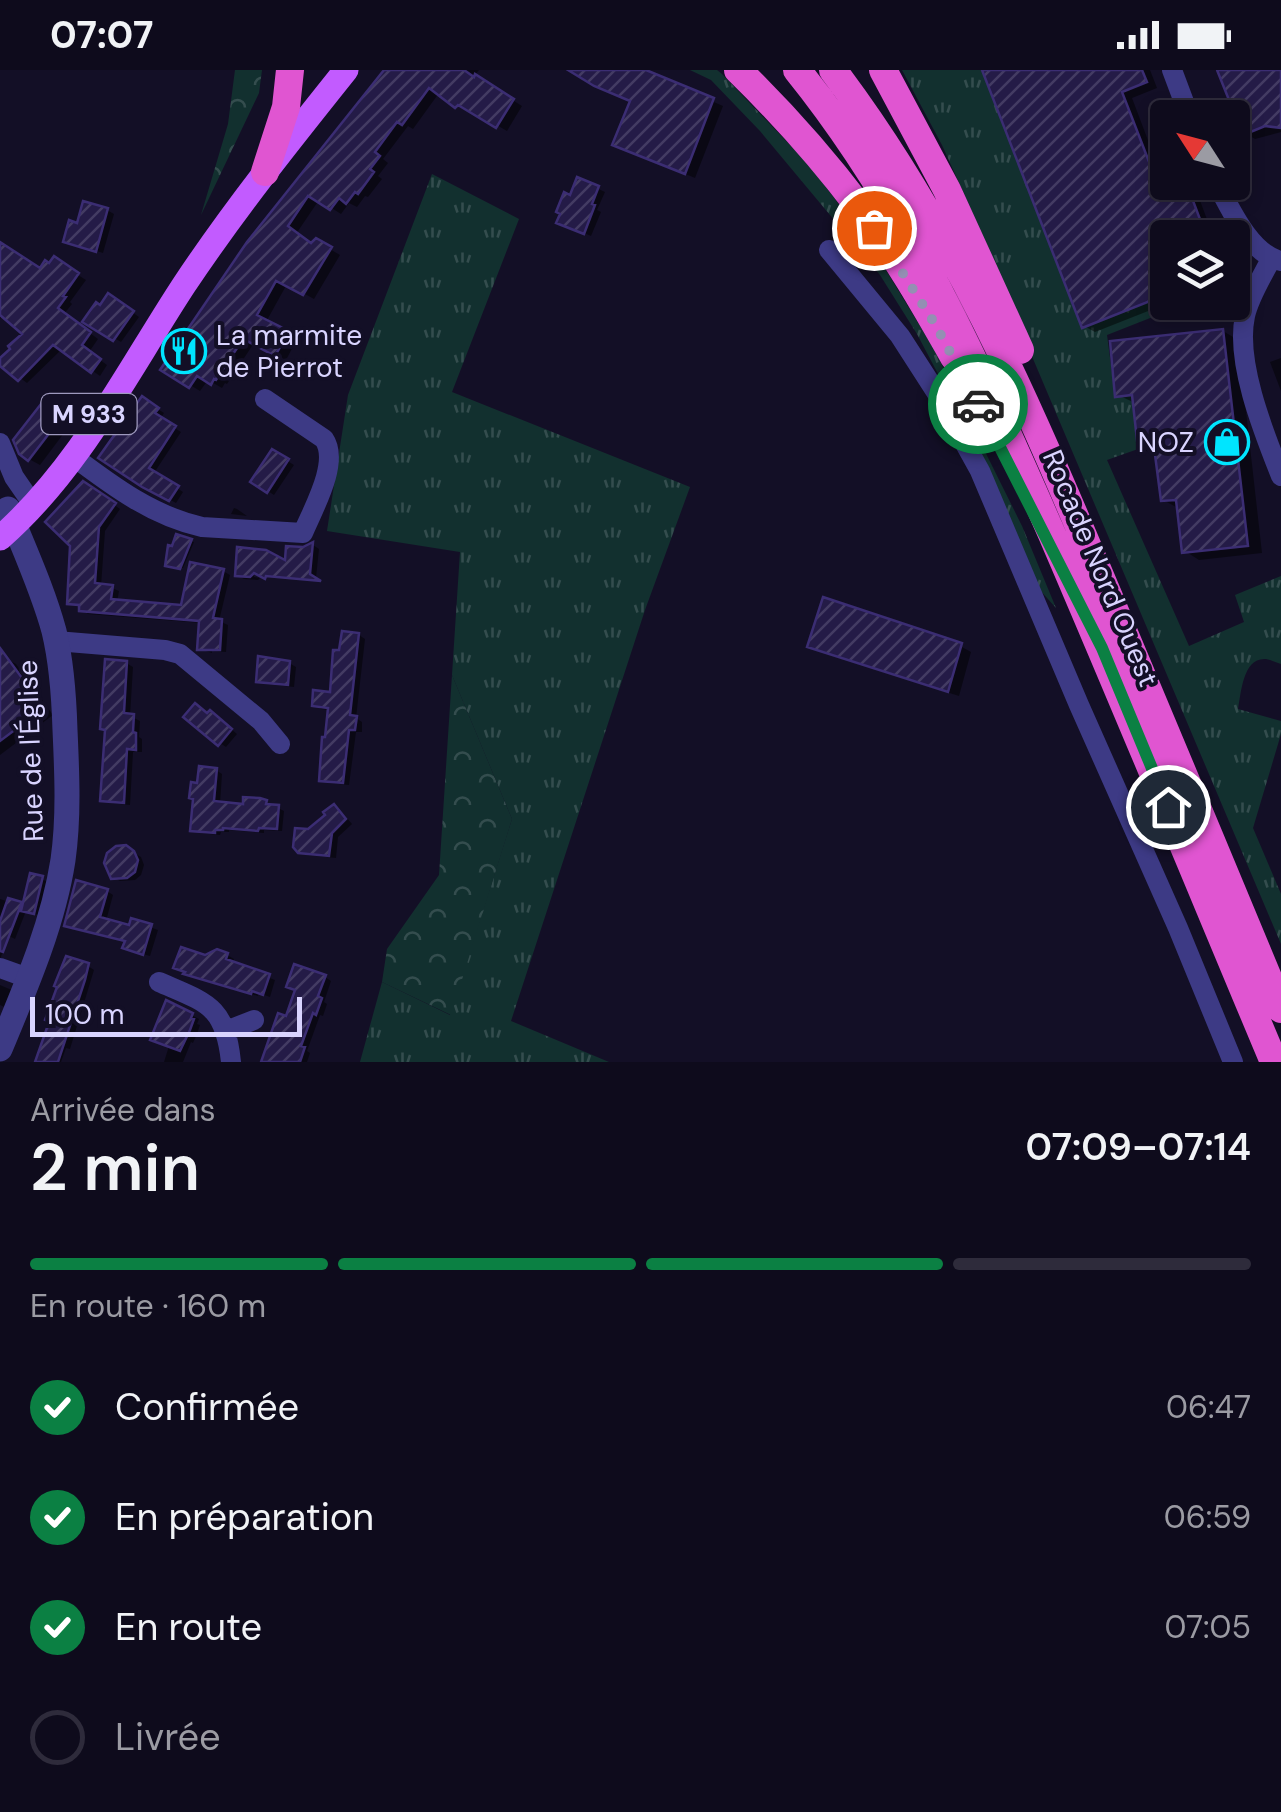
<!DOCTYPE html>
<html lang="fr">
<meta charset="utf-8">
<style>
body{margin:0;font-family:"DM Sans",sans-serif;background:#1c1929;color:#f1f3f6;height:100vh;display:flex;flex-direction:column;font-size:38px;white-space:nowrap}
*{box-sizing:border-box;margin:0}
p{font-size:32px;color:#9b9ba3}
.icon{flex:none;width:55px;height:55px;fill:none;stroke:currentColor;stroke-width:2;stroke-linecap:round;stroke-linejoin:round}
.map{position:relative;height:992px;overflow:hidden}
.side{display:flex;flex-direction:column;background:#0e0b1c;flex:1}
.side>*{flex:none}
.needle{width:65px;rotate:306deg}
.controls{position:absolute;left:1150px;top:30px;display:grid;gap:20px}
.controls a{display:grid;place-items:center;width:100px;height:100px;border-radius:10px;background:#0e0b1c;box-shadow:0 5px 15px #0003,0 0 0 2px #2e2b3b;font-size:50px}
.scale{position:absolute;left:30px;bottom:25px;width:272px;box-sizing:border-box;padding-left:10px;border:5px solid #d9d4ff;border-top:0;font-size:28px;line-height:35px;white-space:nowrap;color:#d9d4ff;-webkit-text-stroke:8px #130f26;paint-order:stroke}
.pin{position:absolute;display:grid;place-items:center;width:85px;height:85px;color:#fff;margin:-42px;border:5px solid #fff;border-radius:50%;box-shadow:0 2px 10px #0007}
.courier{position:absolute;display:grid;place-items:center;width:100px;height:100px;margin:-50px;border:8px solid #0b8043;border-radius:50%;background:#fff;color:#222;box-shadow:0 2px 12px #0007}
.summary em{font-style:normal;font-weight:600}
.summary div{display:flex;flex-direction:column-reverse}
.summary{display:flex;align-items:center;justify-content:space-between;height:170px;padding:0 30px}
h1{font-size:65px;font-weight:600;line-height:75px}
.bar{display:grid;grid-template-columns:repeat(4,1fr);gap:15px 10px;align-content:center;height:120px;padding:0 30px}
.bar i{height:12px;border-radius:8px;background:#2e2b3b}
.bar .selected{background:#0b8043}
.bar p{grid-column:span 4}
ol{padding:0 30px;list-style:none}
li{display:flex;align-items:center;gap:30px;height:110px}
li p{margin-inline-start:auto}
li .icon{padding:10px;border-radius:50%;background:#0b8043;color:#fff;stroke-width:4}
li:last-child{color:#9b9ba3}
li i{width:55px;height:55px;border:5px solid #2e2b3b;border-radius:50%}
.status{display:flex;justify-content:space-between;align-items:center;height:70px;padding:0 50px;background:#0e0b1c;direction:ltr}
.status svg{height:28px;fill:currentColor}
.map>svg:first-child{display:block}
</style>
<div class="status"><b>07:07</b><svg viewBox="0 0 49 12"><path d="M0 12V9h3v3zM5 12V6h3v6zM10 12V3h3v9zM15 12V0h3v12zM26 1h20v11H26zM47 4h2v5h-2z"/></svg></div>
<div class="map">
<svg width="1281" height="992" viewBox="0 0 1281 992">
<defs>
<pattern id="grass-tufts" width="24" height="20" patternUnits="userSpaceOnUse" patternTransform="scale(2.5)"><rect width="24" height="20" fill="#12302f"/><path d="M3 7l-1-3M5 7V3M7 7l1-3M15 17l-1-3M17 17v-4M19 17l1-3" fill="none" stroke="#344d4e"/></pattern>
<pattern id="forest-crowns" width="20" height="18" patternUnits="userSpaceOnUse" patternTransform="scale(2.5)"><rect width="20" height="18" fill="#12302f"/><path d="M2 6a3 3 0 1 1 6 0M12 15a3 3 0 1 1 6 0" fill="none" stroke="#344d4e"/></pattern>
<pattern id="building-hatch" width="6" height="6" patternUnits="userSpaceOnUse" patternTransform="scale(2.5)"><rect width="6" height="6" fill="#241b47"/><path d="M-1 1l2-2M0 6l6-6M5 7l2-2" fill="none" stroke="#433b63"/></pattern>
</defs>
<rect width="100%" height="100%" fill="#130f26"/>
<path fill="url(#grass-tufts)" d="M690 0H717L722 4 811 97 876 184 934 279 1022 456 1056 538 1039 519 945 317 917 264 880 205 760 61 711 10Z
M902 0H982L1082 257 1167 224 1168 232 1208 233 1178 237 1107 265 1115 326 1132 325 1138 379 1107 390 1189 576 1244 552 1235 525 1281 506V594C1275 592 1270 589 1264 589 1243 589 1241 623 1238 639L1281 651V664L1253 758 1281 824V874L1031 284 1000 204 942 75Z
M432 104 519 149 452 322 690 417 645 540 511 951 609 992H360L382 912 450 945 512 749 452 605 460 482 327 461 348 325Z"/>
<path fill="url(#forest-crowns)" d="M235 0H262L259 23 201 145 228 54Z
M452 605 512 749 451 945 382 912 387 879 439 805Z"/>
<path fill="#0007" d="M387 0H479L474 6 522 36 507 61 469 39 467 41 439 23 413 59 408 56 383 89 388 93 378 106 382 109 368 127 365 126 357 137 349 133 341 144 319 130 296 164 313 176 316 171 340 185 314 229 287 214 266 252 297 269 286 290 254 273 227 314 225 313 222 318 208 310 200 321 164 299Z
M573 0H640L723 36 695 108 625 79 633 31Z
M985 0H1150L1157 18 1132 28 1160 102 1168 112H1193L1214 168H1168V232H1171L1095 262 1084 256Z
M1215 0H1281V62L1255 69 1245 63 1241 55 1232 50 1234 35 1221 4Z
M579 110 605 122 597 140 601 142 591 166 566 155 563 143Z
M107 140 114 144 103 183 65 171 79 156Z
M0 179 41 200 50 196 54 190 86 210 70 232 72 234 64 244 98 269 89 282 107 295 100 306 62 279 27 313 0 293 26 264 3 244 0 249Z
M115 230 139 247 121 272 86 251 101 238Z
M1223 261 1238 270 1262 483 1199 490 1185 481 1178 438 1163 430 1158 386 1140 378 1135 333 1118 325Z
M1281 288V321L1270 292Z
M142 329 164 343 160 349 181 362 154 403 183 422 176 433 143 415Z
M59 334 76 347 40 395 29 389Z
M273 382 294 395 274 425 253 411Z
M90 418 120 439 105 461 101 516 112 518 119 521 117 532 183 538 223 501 230 505 219 551 228 555 226 582 212 581V583L200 579 202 553 88 544 82 540V537L69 532Z
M234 438 237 439 247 446 231 444Z
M177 467 194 472 183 498 170 496Z
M313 475 319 479 316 508 254 502V507L260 508 258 510 244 509 237 505 287 494 304 479Z
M359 565 365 569 356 648 362 652V662H356L349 715 328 713 321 709 330 640 321 639 314 635 333 624 341 583Z
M810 576H960L971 582 959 626 821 582Z
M5 588 16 594 53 645 0 685V591Z
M126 593 133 597 130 646 140 651 139 667 142 669V682H133L130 735 110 733 103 729Z
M289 593 296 597 294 617 265 614 259 611Z
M217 647 237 664 226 677 220 673Z
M216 700 222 704 220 734 262 746 278 738 284 741 282 761 264 760V763L229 760V762H221L220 765 199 763 193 760 200 715Z
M334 737 341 741 352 754 338 767 336 788 307 785 299 781 309 761Z
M125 778 141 787 144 795 141 805 135 810 120 811 113 807Z
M32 806 49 812 41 846 26 841 15 869 9 866 0 889V829L25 837Z
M107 821 113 825 106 851 131 858 133 851 158 860 150 886 132 881 127 872 89 861 88 863 67 855Z
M227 885 234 889 232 894 275 910 270 927 259 923 258 926 193 907 205 888Z
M88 896 94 900 70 979 66 978 61 992H38Z
M325 907 331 911 324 932 327 934 323 946 320 945 307 981 310 983 307 992H263L288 949Z
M0 915 14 921 7 938 0 935Z
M168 933 199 949 197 954 200 955 197 964 193 973 191 972 183 992H164L169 976Z"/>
<path fill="url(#building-hatch)" stroke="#3b2d73" stroke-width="2.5" d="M384 0H464L474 7 475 4 514 29 496 58 458 35 455 38 429 18 402 55 397 52 375 82 380 86 370 99 374 102 358 124 355 122 346 134 339 128 330 140 308 126 288 156 311 173 316 168 332 177 303 225 276 211 257 245 289 261 275 286 243 269 216 310 214 309 211 315 197 306 189 318 160 300 247 172Z
M568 0H646L714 28 685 104 612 75 630 31 594 16Z
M982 0H1142L1147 12 1122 22 1153 102 1168 96V112H1186L1207 168H1168V224L1082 258Z
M1217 0H1281V58L1265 56 1243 65 1238 52 1229 48 1231 35Z
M577 107 599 116 592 134 595 135 584 164 556 153 560 144 556 142 564 122 570 125Z
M83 131 108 138 96 182 63 172 69 150 77 153Z
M0 172 40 198 45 190 49 193 54 186 79 203 63 226 66 227 58 238 91 262 82 275 101 289 91 303 53 275 18 311 0 296V288L10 279 8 276 22 264 0 245Z
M108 223 134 241 113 271 82 252 96 232 100 235Z
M1223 259 1248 476 1182 483 1176 430 1161 431 1154 377 1138 379 1132 325 1115 327 1110 271Z
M48 325 67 340 28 391 19 384 13 370Z
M142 326 159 338 155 343 176 356 149 398 179 416 169 431 142 417 98 388Z
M272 379 289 389 267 423 250 412Z
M83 411 116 433 99 457 95 513 113 515 111 529 181 535 190 492 224 499 213 548 222 549 220 580H197L199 551 79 541V535L67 534 70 476 45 452Z
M176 464 192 469 180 499 165 496 168 475 172 476Z
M313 472 310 504 321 511 266 506 265 509 254 503 250 507 235 506 237 477 266 480 285 490 286 476 303 477Z
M823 527 962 573 948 622 807 577Z
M342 561 359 563 350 645 357 646 355 660H349L343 713 319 711 322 667H325L328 638 312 636 313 620 330 622 333 580H339Z
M0 578 44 638 0 671Z
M258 586 290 591 288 615 256 612Z
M105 589 127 591 124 643 134 644 133 662 136 663V680L127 679 124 733 100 731 105 660 100 659Z
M195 633 207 643 210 640 232 659 218 676 183 647Z
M199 696 217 698 214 731 243 734V727L260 728 267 730 266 734 279 735 277 759 259 758 258 761 223 758V760H215V763L190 761 193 729 189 728 191 712 197 713Z
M334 734 346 749 332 763 329 786 298 783 293 777 295 758 308 759 325 745 323 742Z
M126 775 134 781 138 790 135 802 127 808 111 809 104 793 107 783 116 776Z
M30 803 43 806 34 844 21 841Z
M76 810 108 819 100 847 129 855 131 848 152 854 143 885 122 878 125 871 64 856Z
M8 828 22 832 3 882 0 881V851Z
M181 877 205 885 217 879 228 883 226 889 270 904 263 925 252 921 251 924 183 904 185 902 173 898Z
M66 886 89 893 85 910 58 992H35L49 952 45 950 57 917 54 916Z
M294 894 326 905 318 926 322 928 316 945 313 943 301 976 305 977 300 992H261L278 943 286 946 295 920 286 917Z
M166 930 193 943 191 948 194 949 190 960 180 981 150 970Z"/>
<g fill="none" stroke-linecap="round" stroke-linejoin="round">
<path stroke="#3d3a85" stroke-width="20" d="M1172 0 1190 48
M1216 112C1230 138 1250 184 1281 191
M829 180 900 266 938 325 980 401 1079 635 1178 858 1233 992
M1271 189C1262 207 1249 227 1245 246 1235 292 1264 363 1281 406
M0 373 14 407 34 436
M74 387C114 417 153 446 202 457L303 463C313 439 340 392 324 369L265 329
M56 571 165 580 180 584 261 651 280 674
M0 898 28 908
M159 912C207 933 225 935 231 992
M226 961 254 950"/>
<path stroke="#3d3a85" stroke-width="25" d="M0 979C25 919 53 855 63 790 69 747 67 704 65 660 64 627 62 594 54 561 43 520 24 479 8 439"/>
<path stroke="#c25bff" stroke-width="25" d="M0 468C79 399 127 302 184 215 234 140 290 70 346 0"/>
<path stroke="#e055d1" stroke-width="28" d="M738 0C782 43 823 89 860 138 896 185 925 236 954 287
M797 0C911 141 982 305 1054 469 1129 643 1201 818 1274 992
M833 0C954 160 1029 337 1106 520 1165 660 1223 799 1281 939
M883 0 947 120 1020 280
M265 102 286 37 290 0"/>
</g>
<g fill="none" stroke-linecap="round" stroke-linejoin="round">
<path stroke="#948fb3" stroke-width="10" stroke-dasharray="0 18" d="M874 158 935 254 978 334"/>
<path stroke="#0b8043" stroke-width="12" d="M978 334 1102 578 1168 737"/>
</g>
<defs>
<symbol id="restaurant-ring" viewBox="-11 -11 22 22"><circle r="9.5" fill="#130f26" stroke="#00e5ff" stroke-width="1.5"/><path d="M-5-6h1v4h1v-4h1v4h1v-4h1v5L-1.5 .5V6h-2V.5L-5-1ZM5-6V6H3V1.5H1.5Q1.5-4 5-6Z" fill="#00e5ff"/></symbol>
<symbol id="shop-ring" viewBox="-11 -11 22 22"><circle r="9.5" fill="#130f26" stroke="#00e5ff" stroke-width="1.5"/><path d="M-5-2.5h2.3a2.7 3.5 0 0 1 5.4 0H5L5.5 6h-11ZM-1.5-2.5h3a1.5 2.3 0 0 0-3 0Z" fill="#00e5ff"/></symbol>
</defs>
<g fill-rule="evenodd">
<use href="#restaurant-ring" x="159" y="256" width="50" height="50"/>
<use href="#shop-ring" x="1202" y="347" width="50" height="50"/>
</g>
<g text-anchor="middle" stroke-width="8" stroke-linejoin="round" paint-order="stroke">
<rect fill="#130f26" stroke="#9e99be" stroke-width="2.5" x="41.5" y="324" width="95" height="40" rx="8"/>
<g font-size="25" font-weight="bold" fill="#d9d4ff">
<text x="89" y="353">M 933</text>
</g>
<g font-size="28" fill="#d9d4ff" stroke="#130f26" text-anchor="start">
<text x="216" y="275">La marmite<tspan x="216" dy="32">de Pierrot</tspan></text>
<text x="1194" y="382" text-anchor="end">NOZ</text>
</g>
<g font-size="28" fill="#d9d4ff" stroke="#130f26">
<text transform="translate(1101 498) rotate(67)" y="10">Rocade Nord Ouest</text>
<text transform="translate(30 681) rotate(-92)" y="10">Rue de l'Église</text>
</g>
</g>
</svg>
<div class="controls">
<a><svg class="needle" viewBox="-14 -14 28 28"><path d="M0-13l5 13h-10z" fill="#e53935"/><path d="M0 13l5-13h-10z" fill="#9b9ba3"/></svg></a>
<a><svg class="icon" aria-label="layers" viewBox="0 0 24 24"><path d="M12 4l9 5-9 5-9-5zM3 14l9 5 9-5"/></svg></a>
</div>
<div class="scale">100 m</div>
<div class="pin" style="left:874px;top:158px;background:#ea580c"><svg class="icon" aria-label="bag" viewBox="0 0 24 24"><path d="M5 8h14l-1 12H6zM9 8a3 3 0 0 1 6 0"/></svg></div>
<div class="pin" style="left:1168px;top:737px;background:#1f2937"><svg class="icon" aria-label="home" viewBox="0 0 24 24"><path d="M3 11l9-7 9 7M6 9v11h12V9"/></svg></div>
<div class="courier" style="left:978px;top:334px"><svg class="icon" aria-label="car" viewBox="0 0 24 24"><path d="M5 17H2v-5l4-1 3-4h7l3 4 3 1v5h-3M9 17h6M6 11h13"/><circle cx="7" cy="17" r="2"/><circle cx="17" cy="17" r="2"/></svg></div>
</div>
<section class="side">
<div class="summary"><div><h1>2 min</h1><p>Arrivée dans</p></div><em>07:09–07:14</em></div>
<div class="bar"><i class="selected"></i><i class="selected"></i><i class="selected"></i><i></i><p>En route · 160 m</p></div>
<ol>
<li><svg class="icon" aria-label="check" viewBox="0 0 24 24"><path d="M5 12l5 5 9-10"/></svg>Confirmée<p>06:47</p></li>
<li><svg class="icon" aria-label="check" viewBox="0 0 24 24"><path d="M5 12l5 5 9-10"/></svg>En préparation<p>06:59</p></li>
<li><svg class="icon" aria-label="check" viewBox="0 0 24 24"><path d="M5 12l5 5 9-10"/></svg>En route<p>07:05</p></li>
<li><i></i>Livrée</li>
</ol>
</section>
